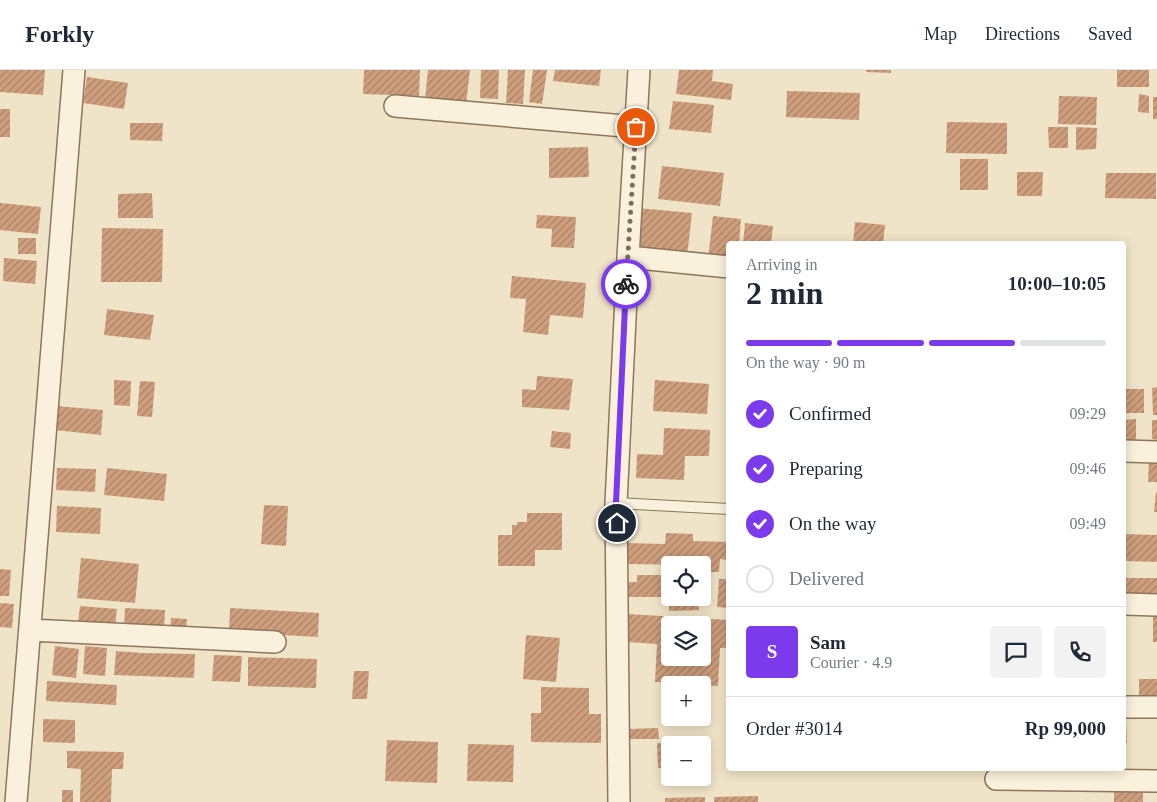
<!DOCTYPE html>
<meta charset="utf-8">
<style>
body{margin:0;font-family:Georgia,serif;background:#f2f2f3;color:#1f2937;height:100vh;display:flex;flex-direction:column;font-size:19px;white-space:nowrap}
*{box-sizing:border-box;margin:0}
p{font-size:16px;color:#747a83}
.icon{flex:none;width:28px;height:28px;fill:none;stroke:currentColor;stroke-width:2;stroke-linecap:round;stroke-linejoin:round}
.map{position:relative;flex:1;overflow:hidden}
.details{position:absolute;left:726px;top:171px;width:400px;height:530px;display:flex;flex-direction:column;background:#fff;border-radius:5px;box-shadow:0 2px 12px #0003}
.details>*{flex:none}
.tools{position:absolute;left:661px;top:486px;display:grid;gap:10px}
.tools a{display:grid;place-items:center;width:50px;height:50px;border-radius:5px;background:#fff;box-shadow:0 2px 12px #0003;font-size:25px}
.pin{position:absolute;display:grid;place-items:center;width:42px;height:42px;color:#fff;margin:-21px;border:2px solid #fff;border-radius:50%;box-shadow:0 1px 5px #0007}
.courier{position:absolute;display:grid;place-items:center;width:50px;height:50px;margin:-25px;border:4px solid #7c3aed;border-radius:50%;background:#fff;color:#222;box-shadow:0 1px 6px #0007}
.headline em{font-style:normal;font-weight:600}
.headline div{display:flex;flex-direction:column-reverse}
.headline{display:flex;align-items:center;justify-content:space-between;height:85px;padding:0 20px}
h1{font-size:32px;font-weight:600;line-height:38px}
.bar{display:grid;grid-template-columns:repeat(4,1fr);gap:8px 5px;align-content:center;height:60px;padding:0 20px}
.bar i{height:6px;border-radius:4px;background:#e0e1e3}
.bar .on{background:#7c3aed}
.bar p{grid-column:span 4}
.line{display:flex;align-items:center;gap:12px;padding:0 20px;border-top:1px solid #e0e1e3}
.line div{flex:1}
.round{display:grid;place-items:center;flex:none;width:52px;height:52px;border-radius:5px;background:#f2f2f3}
ol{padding:0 20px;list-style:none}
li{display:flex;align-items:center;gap:15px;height:55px}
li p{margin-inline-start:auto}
li .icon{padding:5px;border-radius:50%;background:#7c3aed;color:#fff;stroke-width:4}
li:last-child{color:#747a83}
li i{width:28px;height:28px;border:2px solid #e0e1e3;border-radius:50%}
header{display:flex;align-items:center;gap:30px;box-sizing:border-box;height:70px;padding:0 25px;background:#fff;border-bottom:1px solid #e0e1e3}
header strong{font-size:24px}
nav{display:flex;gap:28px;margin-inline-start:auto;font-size:18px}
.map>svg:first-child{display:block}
</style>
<header>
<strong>Forkly</strong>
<nav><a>Map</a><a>Directions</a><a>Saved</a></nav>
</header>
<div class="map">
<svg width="1157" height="732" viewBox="0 0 1157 732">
<defs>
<pattern id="building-hatch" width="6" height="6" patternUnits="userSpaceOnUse" patternTransform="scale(1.25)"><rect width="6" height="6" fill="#cf9f7d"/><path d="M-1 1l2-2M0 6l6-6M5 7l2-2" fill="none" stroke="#a98266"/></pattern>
</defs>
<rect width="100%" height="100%" fill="#f0e4c8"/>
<path fill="url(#building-hatch)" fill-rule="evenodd" d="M0 0H45L43 25 0 22Z
M364 0H420L419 26 363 24Z
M428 0H470L466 34 425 29Z
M481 0H499L498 29 480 28Z
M508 0H525L523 34 506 33Z
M533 0H547L542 34 529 32Z
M555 0H601L599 16 553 11Z
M679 0H713L712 11 733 14 731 30 676 24Z
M866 0H891V3L866 2Z
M1117 0H1149V17H1117Z
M87 7 128 13 124 39 83 33Z
M787 21 860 23 859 50 786 47Z
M1139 24 1149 26V43L1138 42Z
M1059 26 1097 27 1096 55 1058 54Z
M1153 27H1157V49H1153Z
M673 31 714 35 711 63 669 59Z
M0 39H10V67H0Z
M947 52 1007 53V84L946 83Z
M130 53H163L162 71 130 70Z
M1048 57H1068V78H1049Z
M1076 57 1097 58 1096 79 1076 80Z
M588 77 589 107 549 108V78Z
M960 89H988V120H960Z
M662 96 724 103 720 136 658 129Z
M1017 102H1043L1042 126H1017Z
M1106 103H1156V129L1105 128Z
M152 123 153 148H118V124Z
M0 133 41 137 38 164 0 160Z
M638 138 692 143 687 187 634 182Z
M537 145 576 147 574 178 551 177 552 159 536 158Z
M713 146 741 149 739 174H729V192L708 189Z
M855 152 885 155 883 174H853Z
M745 153 773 156 771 174H743Z
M102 158 163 159 162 212H101Z
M18 168H36V184H18Z
M4 188 37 191 35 214 3 211Z
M512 206 586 213 583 248 550 245 548 265 523 262 526 229 510 228Z
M107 239 154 245 150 270 104 265Z
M537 306 573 309 569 340 522 337V319L536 320Z
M114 310 131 311 130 336 114 335Z
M655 310 709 314 707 344 653 341Z
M140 311 155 312 152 347 137 346Z
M1157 317V345H1153L1152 318Z
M1124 319H1144V343H1124Z
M57 336 103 340 101 365 55 360Z
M1136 349V373H1124V350Z
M1152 350H1157V370L1152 369Z
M664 358 710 360 709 386H685L684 410 636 408 637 384 663 385Z
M552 361 571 363 570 379 550 377Z
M1149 388H1157V412H1148Z
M57 398 96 399 95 422 56 420Z
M107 398 167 404 164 431 104 425Z
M1156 422 1157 423V442H1154Z
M264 435 288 436 286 476 261 474Z
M57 436 101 438 100 464 56 462Z
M527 443H562V480H535V496H498V465H512V455H517V452H527Z
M666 463 693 464V471L729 472V490L720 489 719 502H702V495L623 494 624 473 665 474Z
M1124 464 1157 465V492L1124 491Z
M81 488 139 494 135 533 77 528Z
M0 499 11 500 9 526H0Z
M637 505H670V527H626V512H637Z
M1124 508H1157V530H1124Z
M719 509H729V538L717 537Z
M669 528H698L699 540 669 541Z
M0 533 14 534 12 558 0 557Z
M80 536 117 539 115 556 78 553Z
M125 538 165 540 164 561 124 558Z
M230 538 319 543 318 567 229 562Z
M628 544 729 550V578H720L718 616 655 612 657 574 627 572ZM670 555H702V588H670Z
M1153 547H1157V572H1153Z
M171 548 187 549 186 564 170 563Z
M526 565 560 568 556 612 523 609Z
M55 576 79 579 76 608 52 605Z
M85 576 107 578 105 606 83 604Z
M116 581 142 583 195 584 194 608 114 605Z
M214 585 242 586 240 612 212 611Z
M248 587 317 589 316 618 248 616Z
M354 601H369L367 629H352Z
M1139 609H1157V632H1139Z
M1124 610H1126V633H1124Z
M47 611 117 615 116 635 46 631Z
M541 617 589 618V644H601V673L531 672V643H541Z
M43 649 75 650V673L43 672Z
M1124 650H1126L1127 673H1124Z
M658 658 659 669H628V659Z
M387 670 438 672 437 713 385 711Z
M708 671 709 696H702V675H670V698H658L657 673Z
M468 674 514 675 513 712 467 711Z
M67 681 124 682 123 699H112L111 732H80L81 699 67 698Z
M1114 716H1143V732H1114Z
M62 720H73V732H62Z
M758 726V732H714V727Z
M705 727V732H665V728Z"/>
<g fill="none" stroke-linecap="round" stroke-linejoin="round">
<defs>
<path id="service" d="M616 433 729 439"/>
<path id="minor" d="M395 36 636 57
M628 187 729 197
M1124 381 1157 382
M1124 534 1157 535
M30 560 275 572
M1124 637H1157
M996 709 1157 711
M16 732 74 0
M619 732 616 433 628 187 639 0"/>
</defs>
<use href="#service" stroke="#8d765c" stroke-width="12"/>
<use href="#minor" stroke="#8d765c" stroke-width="24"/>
<use href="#service" stroke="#faf1dc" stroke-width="10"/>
<use href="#minor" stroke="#faf1dc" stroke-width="21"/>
</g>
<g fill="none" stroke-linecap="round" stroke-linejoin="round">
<path stroke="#7c6e5b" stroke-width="5" stroke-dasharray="0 9" d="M626 214 636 57"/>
<path stroke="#7c3aed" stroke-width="6" d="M617 453 616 433 626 214"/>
</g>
</svg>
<div class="tools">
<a><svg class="icon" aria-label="locate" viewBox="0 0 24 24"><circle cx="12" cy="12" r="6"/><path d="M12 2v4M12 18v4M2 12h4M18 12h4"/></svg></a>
<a><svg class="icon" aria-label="layers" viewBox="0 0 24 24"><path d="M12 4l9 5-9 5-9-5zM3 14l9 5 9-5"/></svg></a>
<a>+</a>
<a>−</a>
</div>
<div class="pin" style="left:636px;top:57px;background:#ea580c"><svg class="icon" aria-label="bag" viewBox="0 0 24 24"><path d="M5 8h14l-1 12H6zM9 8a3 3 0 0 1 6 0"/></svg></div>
<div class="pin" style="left:617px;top:453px;background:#1f2937"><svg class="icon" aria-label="home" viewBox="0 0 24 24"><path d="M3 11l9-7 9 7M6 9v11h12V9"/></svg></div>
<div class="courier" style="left:626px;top:214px"><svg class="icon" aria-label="bike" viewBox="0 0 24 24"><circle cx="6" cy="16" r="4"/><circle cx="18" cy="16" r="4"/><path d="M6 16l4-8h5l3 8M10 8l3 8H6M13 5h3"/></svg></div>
<section class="details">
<div class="headline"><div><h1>2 min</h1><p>Arriving in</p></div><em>10:00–10:05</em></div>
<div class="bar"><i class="on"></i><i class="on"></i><i class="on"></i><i></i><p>On the way · 90 m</p></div>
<ol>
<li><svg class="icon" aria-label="check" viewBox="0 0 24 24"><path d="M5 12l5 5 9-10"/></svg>Confirmed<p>09:29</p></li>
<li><svg class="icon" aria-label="check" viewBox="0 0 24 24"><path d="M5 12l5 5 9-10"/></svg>Preparing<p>09:46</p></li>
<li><svg class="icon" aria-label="check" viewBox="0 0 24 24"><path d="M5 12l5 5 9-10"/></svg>On the way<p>09:49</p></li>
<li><i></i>Delivered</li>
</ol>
<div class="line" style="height:90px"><b class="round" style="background:#7c3aed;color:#fff">S</b><div><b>Sam</b><p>Courier · 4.9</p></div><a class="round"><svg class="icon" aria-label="chat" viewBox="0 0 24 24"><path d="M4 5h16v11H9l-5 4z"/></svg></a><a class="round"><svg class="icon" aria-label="phone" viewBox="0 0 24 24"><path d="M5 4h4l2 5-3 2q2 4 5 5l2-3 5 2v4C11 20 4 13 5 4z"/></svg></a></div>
<div class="line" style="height:65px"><div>Order #3014</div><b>Rp 99,000</b></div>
</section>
</div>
